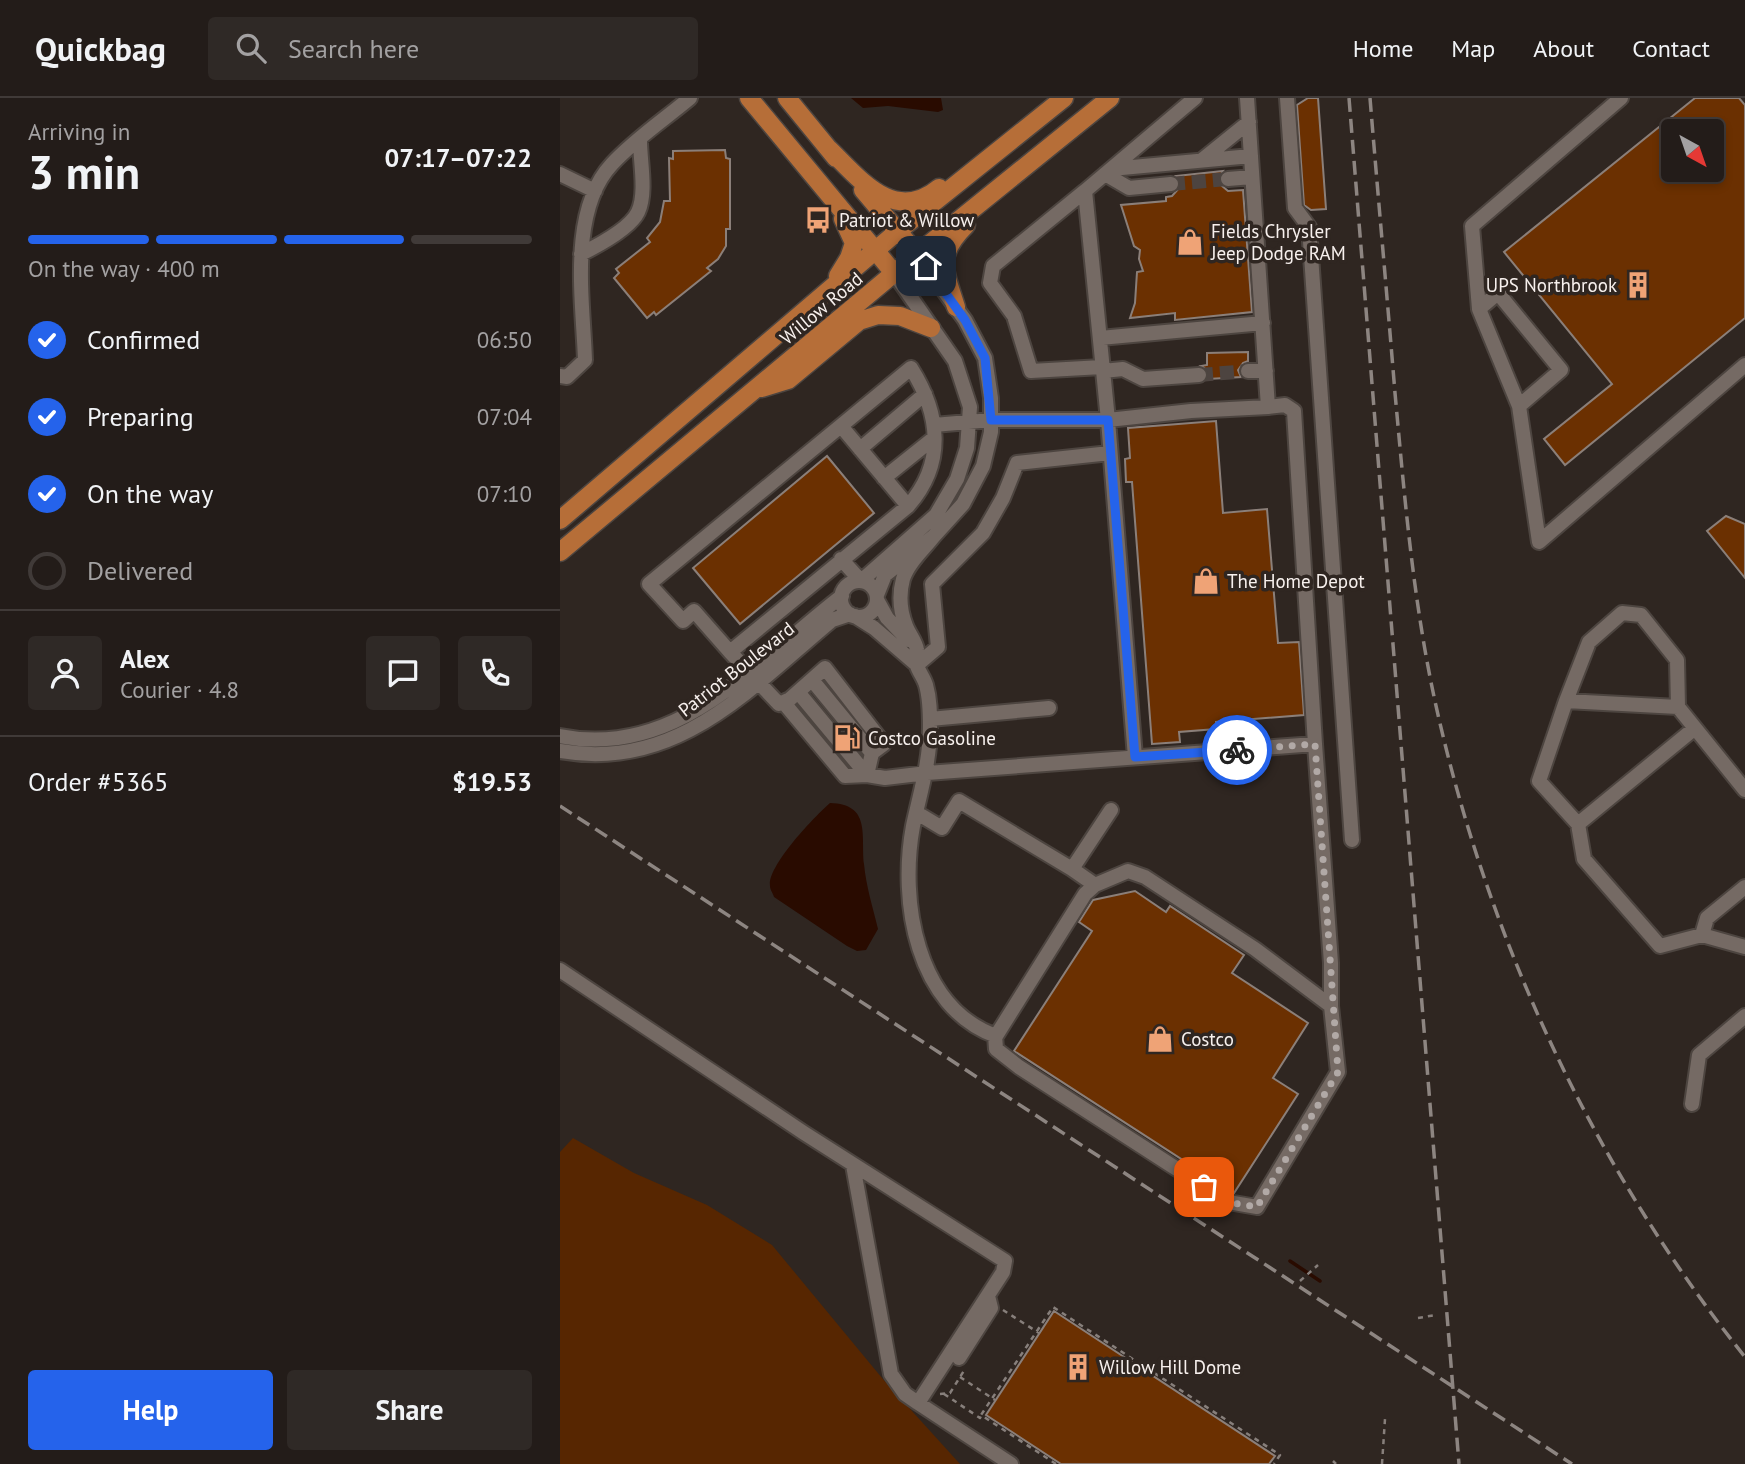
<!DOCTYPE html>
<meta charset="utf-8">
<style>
body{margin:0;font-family:"PT Sans",sans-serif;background:#2f2926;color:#f1f3f6;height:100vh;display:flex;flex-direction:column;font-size:26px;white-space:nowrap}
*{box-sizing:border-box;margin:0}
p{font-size:23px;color:#a3a1a2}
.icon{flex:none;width:38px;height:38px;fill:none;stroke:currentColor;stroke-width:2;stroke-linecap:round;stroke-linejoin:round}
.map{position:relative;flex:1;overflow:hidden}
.panel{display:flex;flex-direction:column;background:#231c19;width:560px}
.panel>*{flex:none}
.needle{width:46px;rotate:140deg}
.fabs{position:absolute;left:1101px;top:21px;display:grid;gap:14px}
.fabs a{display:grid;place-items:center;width:63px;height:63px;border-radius:7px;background:#231c19;box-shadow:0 4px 10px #0003,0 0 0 2px #403a38;font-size:35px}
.pin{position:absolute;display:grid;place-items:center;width:60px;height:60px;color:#fff;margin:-30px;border-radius:14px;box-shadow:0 4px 10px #0006}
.courier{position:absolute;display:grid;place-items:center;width:70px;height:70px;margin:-35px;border:5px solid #2563eb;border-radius:50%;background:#fff;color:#222;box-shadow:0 2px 9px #0007}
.headline em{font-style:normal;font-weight:700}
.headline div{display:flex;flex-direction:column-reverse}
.headline{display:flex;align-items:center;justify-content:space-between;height:119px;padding:0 28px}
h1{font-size:46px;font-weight:700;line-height:52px}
.bar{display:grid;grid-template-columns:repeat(4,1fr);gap:10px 7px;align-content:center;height:84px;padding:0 28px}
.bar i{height:9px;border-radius:5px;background:#403a38}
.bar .current{background:#2563eb}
.bar p{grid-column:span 4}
.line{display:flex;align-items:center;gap:18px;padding:0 28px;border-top:2px solid #403a38}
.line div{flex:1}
.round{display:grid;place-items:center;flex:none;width:74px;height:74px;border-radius:7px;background:#2f2926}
ol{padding:0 28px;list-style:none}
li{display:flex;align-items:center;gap:21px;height:77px}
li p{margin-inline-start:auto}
li .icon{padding:7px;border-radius:50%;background:#2563eb;color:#fff;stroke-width:4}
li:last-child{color:#a3a1a2}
li i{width:38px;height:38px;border:4px solid #403a38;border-radius:50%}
.button{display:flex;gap:14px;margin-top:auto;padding:14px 28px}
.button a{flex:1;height:80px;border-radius:7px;background:#2563eb;color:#fff;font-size:28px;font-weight:700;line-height:80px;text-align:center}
.button a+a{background:#2f2926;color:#f1f3f6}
header{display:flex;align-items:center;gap:42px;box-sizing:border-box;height:98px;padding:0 35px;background:#231c19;border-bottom:2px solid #403a38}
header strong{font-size:33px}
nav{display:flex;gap:38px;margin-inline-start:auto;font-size:24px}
.search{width:490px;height:63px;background:#2f2926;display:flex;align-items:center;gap:18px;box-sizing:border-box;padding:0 24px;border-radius:7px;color:#a3a1a2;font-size:26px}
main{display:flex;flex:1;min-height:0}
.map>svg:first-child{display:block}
</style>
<header>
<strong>Quickbag</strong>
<div class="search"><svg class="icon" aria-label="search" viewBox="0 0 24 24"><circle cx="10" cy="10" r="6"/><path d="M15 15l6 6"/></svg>Search here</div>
<nav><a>Home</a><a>Map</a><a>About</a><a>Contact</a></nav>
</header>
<main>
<section class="panel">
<div class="headline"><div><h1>3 min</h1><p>Arriving in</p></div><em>07:17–07:22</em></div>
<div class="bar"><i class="current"></i><i class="current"></i><i class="current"></i><i></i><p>On the way · 400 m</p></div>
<ol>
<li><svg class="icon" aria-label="check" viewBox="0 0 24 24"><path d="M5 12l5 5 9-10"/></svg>Confirmed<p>06:50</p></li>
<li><svg class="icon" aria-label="check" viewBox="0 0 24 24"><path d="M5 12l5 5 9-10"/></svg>Preparing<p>07:04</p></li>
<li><svg class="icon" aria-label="check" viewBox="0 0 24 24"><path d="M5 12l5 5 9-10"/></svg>On the way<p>07:10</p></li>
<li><i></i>Delivered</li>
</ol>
<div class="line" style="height:126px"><a class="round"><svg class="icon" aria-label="person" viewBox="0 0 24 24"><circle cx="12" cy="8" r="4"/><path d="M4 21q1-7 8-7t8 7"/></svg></a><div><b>Alex</b><p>Courier · 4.8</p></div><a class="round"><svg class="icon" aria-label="chat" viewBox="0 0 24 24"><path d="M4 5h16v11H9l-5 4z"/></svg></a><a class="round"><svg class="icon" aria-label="phone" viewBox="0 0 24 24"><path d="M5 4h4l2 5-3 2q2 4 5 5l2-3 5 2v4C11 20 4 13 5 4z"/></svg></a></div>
<div class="line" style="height:91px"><div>Order #5365</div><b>$19.53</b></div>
<div class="button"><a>Help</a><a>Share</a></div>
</section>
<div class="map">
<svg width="1185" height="1366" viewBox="0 0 1185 1366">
<rect width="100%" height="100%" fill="#2f2621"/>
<path fill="#572601" d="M13 1040 74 1075 147 1107 212 1147 322 1280 400 1366H0V1054Z"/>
<path fill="#290b00" d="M291 0H381L383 12 378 14 328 8 303 10Z
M270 705C311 706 301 737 304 766 306 788 313 810 318 831L306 852 297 853 287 848 214 799C213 795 210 792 210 788 207 768 255 718 270 705Z"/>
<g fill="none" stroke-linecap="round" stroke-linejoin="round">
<path stroke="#290b00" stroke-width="3.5" d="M730 1163 760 1183"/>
</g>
<path fill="#6b3001" stroke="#8b7f79" stroke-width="2" fill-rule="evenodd" d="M748 0H758L766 111 751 112 744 107 737 7Z
M1135 0H1179L1185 7V220L1005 367 984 341 1052 286 944 154ZM1113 33H1152V72H1113Z
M165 52 166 60 170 61V131H166V148L158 161 147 170 151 173 96 217 94 214 87 220 54 180 59 175 56 171 90 144 87 140 100 124 104 103H110L109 60 113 61V53Z
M663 73 658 81 661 87 668 93 683 92 692 214 615 222V215L570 220 575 205 577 174 583 173 579 161 580 152 574 148 561 107 606 103V99L612 98 620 89 619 81 616 78Z
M688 254V263L683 265 678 272 681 279 648 281 647 272 641 268 647 267V255Z
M656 323 663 415 707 411 718 545 739 544 744 617 656 624V631L619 634 620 644 592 646 572 384H566L565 361 570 360 568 330Z
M267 358 314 415 180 526 133 470Z
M1166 418 1185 426V480L1147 433Z
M575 793 606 814 610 808 684 857 672 875 748 925 713 980 738 996 674 1095 454 953 532 833 519 824 533 802Z
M494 1213 715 1358 709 1366H501L426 1317Z"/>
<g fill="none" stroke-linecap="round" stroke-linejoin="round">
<path stroke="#4d4440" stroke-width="14" stroke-dasharray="14 7" stroke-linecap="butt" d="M611 86 668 81
M639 277 688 273"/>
<defs>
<path id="minor" d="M635 0 525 93 548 322 631 313 708 309 687 0
M727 0 735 110 749 129 792 742
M642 62 689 24
M551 71 691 58
M0 76 35 93
M545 76 569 90 611 86
M668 81 692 79
M525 93 433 168 430 185 454 218 471 273 542 269
M21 156C37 148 70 131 78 114 87 95 80 63 80 43
M919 211 938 195 1001 272 959 308 979 444 1185 267
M540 240 703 225
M351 270C380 316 386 365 348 408L170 554 134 513 123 523 89 486Z
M543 273 563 271 583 281 639 277
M688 273H706
M0 278 7 279 25 262C23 203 8 113 52 66 75 41 105 21 130 0
M959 308 919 211 912 128 1061 0
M708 309 725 307 734 313 755 646
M374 327 431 322H548L575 659
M281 328 348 408
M300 351 365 296
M324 380 374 340
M281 461 301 483 376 417 397 381 407 350 410 309 395 263 334 175
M281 501a18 18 0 1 1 36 0a18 18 0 1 1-36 0Z
M317 497 325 477 374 438 403 406 423 368 431 334V300L425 260 405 222 357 156
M317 502 327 520 348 542
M295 518 314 530 357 567
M170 554 219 606 230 601 265 570 324 646 312 655 307 677
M357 567 378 549 372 486 423 435 443 400 457 365 550 355
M252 582 312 655
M238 594 307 677
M1006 603 1029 544 1062 515 1081 517 1117 562 1118 609
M224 605 285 678 307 677 325 680 367 675 755 646 771 865V908L695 851 585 779 568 773 535 787 525 796 436 938C356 909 339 803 353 728 360 695 370 664 370 629 370 615 370 601 366 587 364 580 359 574 357 568 356 563 358 557 357 552 356 544 349 536 346 528 340 513 339 496 343 481 348 465 364 451 374 438
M370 621 489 610
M1135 630 1018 726 979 683 1006 603 1118 609 1185 692
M0 638C118 662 198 562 282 498
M0 653C117 674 190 590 272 522L290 516
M357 715 382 730 399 703 512 771
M1018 726 1024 761 1100 848 1142 837
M535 787 512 771 551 712
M1185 789 1147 820 1142 837 1185 849
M0 872 244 1035 445 1163 443 1174 358 1305 345 1296 331 1276 293 1067
M435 937 436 951 459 969 668 1104 697 1109 778 974 771 908
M1132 1006 1139 957 1185 918
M399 1260 431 1210 428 1198
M358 1305 451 1366"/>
<path id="major" d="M189 0 334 175
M227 0 276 60
M269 51C299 80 334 127 379 90
M303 92 357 156
M278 178 289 160 294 145 283 121
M396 209C384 171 375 158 406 127
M202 290 228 282 299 223 318 217 340 218 371 230
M0 422 338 133 504 0
M0 454 357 156 550 0"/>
</defs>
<use href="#minor" stroke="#4d4540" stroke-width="18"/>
<use href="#major" stroke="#4d4540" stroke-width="21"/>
<path stroke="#877f7b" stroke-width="2.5" stroke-dasharray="5 5" stroke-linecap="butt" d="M740 1183 758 1167
M443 1212 479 1235
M858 1220 876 1217
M400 1279 435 1302
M380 1296 390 1295 405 1271
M384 1296 420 1320 421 1318
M773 1363 776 1366
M496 1366 421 1317 493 1209 720 1357 714 1366
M822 1366 825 1321"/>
<use href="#minor" stroke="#756a64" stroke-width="14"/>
<use href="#major" stroke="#b66e38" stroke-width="18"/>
<path stroke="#8d8581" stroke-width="3.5" stroke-dasharray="14 7" stroke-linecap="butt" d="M789 0 899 1366
M810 0C818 98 827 197 835 295 845 404 854 514 879 621 932 851 1037 1074 1185 1259
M0 708 1012 1366"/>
</g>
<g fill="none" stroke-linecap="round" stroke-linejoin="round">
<path stroke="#b1a9a6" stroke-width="7" stroke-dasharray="0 12.6" d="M644 1089 667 1104 697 1109 778 974 755 646 677 652"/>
<path stroke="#2563eb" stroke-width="9" d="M366 168 405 222 425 260 431 322H548L575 659 677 652"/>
</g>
<defs>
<symbol id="bus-bare" viewBox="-9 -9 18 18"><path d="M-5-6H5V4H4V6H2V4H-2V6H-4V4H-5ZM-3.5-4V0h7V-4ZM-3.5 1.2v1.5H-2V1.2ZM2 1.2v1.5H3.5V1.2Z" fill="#efa376" stroke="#2f2621" stroke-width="2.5" paint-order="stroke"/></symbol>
<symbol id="shop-bare" viewBox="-9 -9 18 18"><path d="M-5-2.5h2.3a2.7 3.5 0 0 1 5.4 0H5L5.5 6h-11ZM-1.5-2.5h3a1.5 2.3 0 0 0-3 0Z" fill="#efa376" stroke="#2f2621" stroke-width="2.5" paint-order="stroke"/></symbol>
<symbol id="building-bare" viewBox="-9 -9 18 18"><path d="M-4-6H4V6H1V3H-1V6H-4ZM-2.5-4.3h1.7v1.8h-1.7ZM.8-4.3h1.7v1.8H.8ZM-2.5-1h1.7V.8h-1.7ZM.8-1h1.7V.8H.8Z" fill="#efa376" stroke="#2f2621" stroke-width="2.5" paint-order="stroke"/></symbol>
<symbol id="fuel-bare" viewBox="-9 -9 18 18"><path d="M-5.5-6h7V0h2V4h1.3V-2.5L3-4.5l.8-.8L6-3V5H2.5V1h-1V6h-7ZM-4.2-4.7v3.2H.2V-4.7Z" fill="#efa376" stroke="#2f2621" stroke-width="2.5" paint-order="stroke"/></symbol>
</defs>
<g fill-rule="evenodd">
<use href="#bus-bare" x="239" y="103" width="38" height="38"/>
<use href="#shop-bare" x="611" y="125" width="38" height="38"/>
<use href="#building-bare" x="1059" y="168" width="38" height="38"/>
<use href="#shop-bare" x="627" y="464" width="38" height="38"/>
<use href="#fuel-bare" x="268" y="621" width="38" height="38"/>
<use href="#shop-bare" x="581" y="922" width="38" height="38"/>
<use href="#building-bare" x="499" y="1250" width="38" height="38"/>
</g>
<g text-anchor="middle" stroke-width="7" stroke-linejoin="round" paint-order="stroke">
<g font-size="19" fill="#f7f0ed" stroke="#2f2621" text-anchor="start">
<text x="279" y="129">Patriot &amp; Willow</text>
<text x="651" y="140">Fields Chrysler<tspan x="651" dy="22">Jeep Dodge RAM</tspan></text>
<text x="1057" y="194" text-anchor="end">UPS Northbrook</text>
<text x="667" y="490">The Home Depot</text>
<text x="308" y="647">Costco Gasoline</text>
<text x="621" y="948">Costco</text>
<text x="539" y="1276">Willow Hill Dome</text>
</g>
<g font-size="19" fill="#f7f0ed" stroke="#2f2621">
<text transform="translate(261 210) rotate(-40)" y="7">Willow Road</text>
<text transform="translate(176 571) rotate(-38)" y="7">Patriot Boulevard</text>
</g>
</g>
</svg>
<div class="fabs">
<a><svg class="needle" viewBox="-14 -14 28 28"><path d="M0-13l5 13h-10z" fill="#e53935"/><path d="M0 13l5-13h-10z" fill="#a3a1a2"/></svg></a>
</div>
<div class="pin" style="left:644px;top:1089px;background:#ea580c"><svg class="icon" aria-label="bag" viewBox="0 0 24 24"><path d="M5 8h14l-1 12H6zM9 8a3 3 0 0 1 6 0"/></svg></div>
<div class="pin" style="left:366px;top:168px;background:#1f2937"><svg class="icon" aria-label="home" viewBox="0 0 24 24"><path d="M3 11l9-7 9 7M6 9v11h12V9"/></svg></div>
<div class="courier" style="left:677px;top:652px"><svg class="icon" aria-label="bike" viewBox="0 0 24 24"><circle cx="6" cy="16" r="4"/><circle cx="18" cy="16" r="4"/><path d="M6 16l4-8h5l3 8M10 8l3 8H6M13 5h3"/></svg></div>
</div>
</main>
